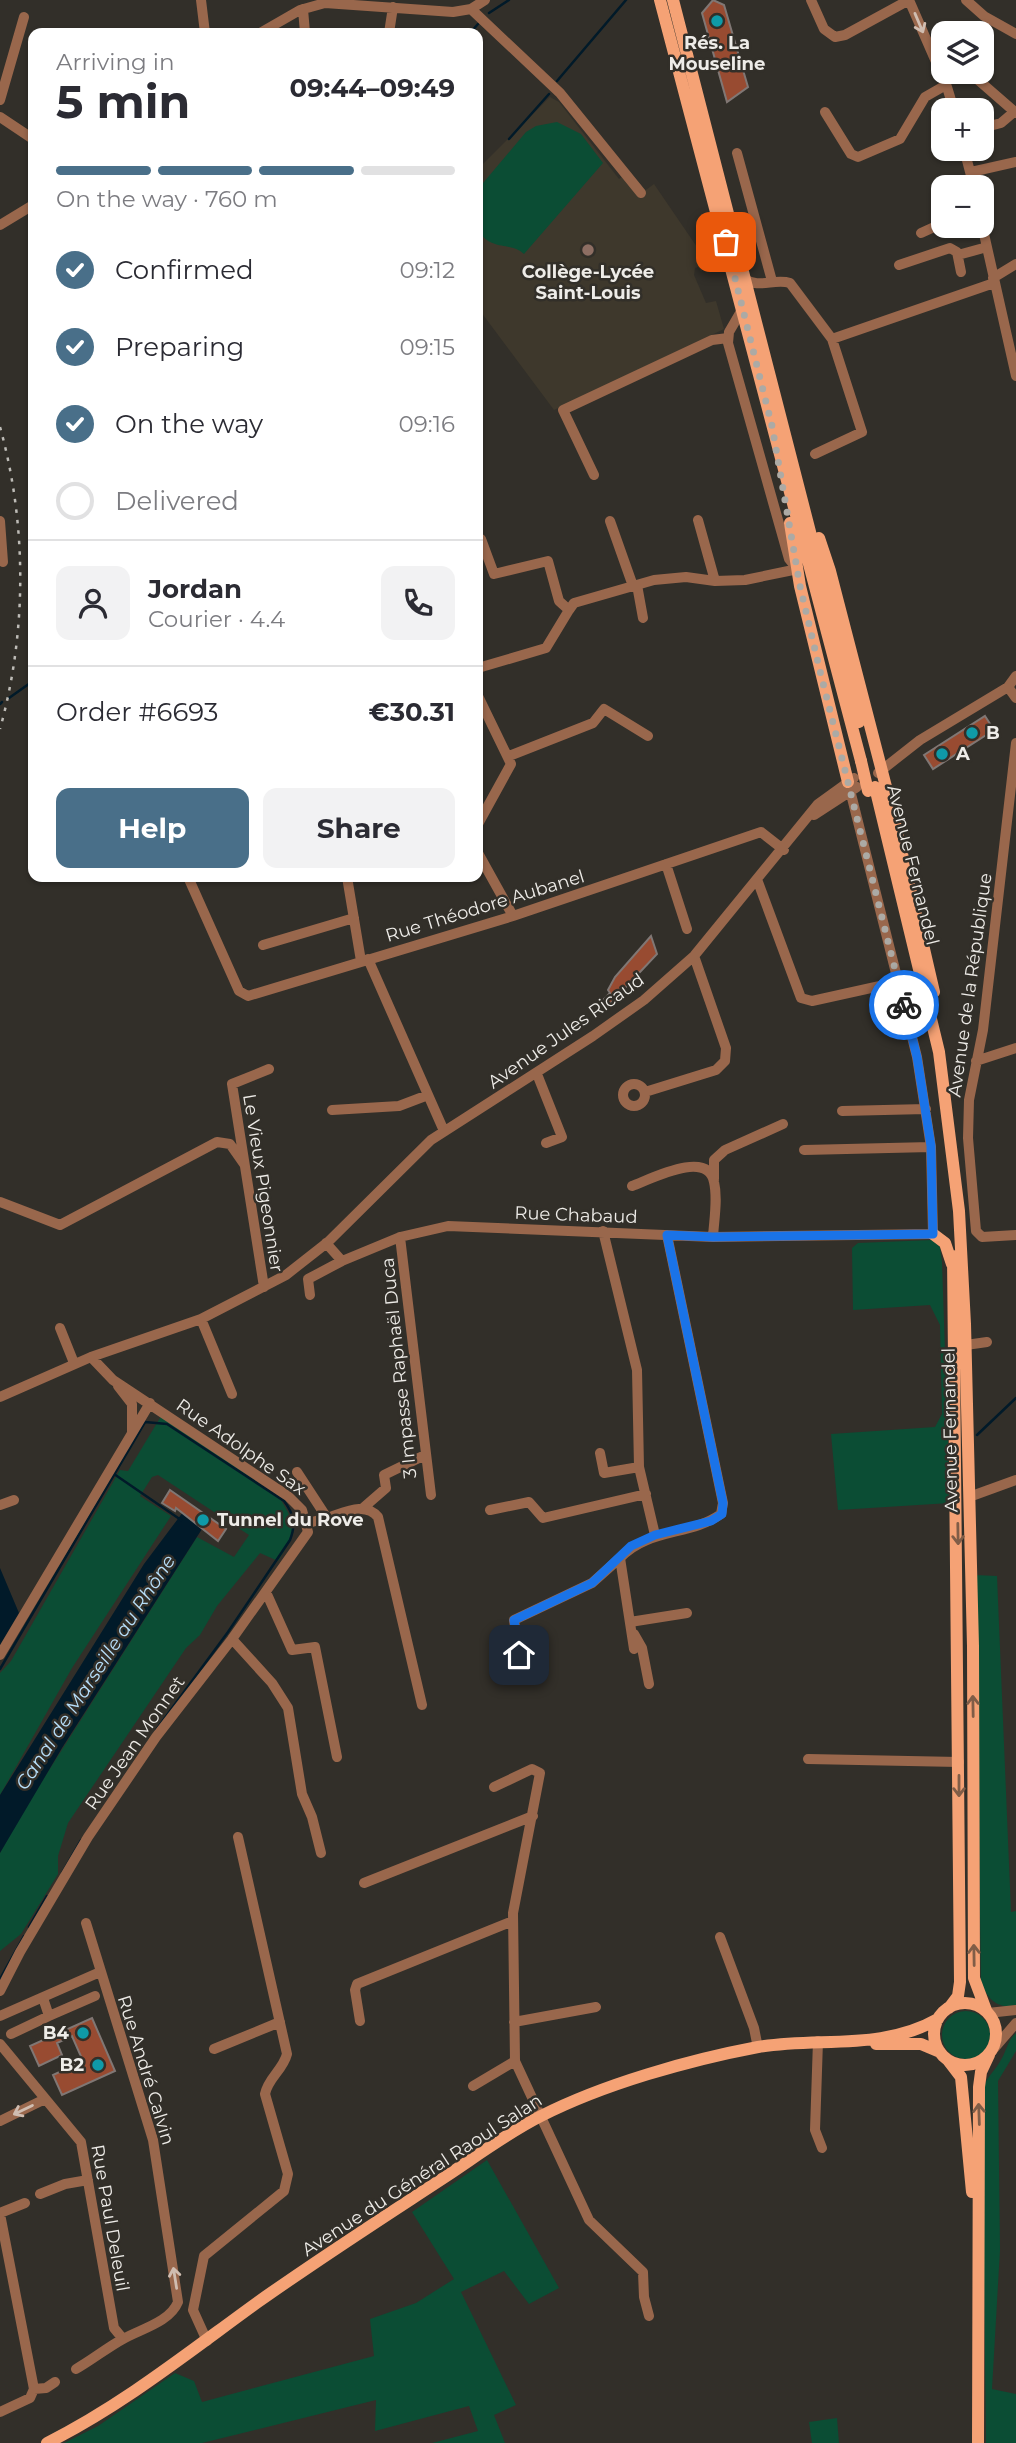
<!DOCTYPE html>
<meta charset="utf-8">
<style>
body{margin:0;font-family:Montserrat,sans-serif;background:#f2f2f3;color:#2b2b33;height:100vh;display:flex;flex-direction:column;font-size:26px;white-space:nowrap}
*{box-sizing:border-box;margin:0}
p{font-size:23px;color:#7c7c81}
.icon{flex:none;width:38px;height:38px;fill:none;stroke:currentColor;stroke-width:2;stroke-linecap:round;stroke-linejoin:round}
.map{position:relative;flex:1;overflow:hidden}
.details{position:absolute;left:28px;top:28px;width:455px;height:854px;display:flex;flex-direction:column;background:#fff;border-radius:14px;box-shadow:0 2px 5px #0004}
.details>*{flex:none}
.buttons{position:absolute;left:931px;top:21px;display:grid;gap:14px}
.buttons a{display:grid;place-items:center;width:63px;height:63px;border-radius:14px;background:#fff;box-shadow:0 2px 5px #0004;font-size:35px}
.pin{position:absolute;display:grid;place-items:center;width:60px;height:60px;color:#fff;margin:-30px;border-radius:14px;box-shadow:0 4px 10px #0006}
.courier{position:absolute;display:grid;place-items:center;width:70px;height:70px;margin:-35px;border:5px solid #1a73e8;border-radius:50%;background:#fff;color:#222;box-shadow:0 2px 9px #0007}
.headline em{font-style:normal;font-weight:700}
.headline div{display:flex;flex-direction:column-reverse}
.headline{display:flex;align-items:center;justify-content:space-between;height:119px;padding:0 28px}
h1{font-size:46px;font-weight:700;line-height:52px}
.bar{display:grid;grid-template-columns:repeat(4,1fr);gap:10px 7px;align-content:center;height:84px;padding:0 28px}
.bar i{height:9px;border-radius:5px;background:#e1e1e2}
.bar .current{background:#496f89}
.bar p{grid-column:span 4}
.line{display:flex;align-items:center;gap:18px;padding:0 28px;border-top:2px solid #e1e1e2}
.line div{flex:1}
.round{display:grid;place-items:center;flex:none;width:74px;height:74px;border-radius:14px;background:#f2f2f3}
ol{padding:0 28px;list-style:none}
li{display:flex;align-items:center;gap:21px;height:77px}
li p{margin-inline-start:auto}
li .icon{padding:7px;border-radius:50%;background:#496f89;color:#fff;stroke-width:4}
li:last-child{color:#7c7c81}
li i{width:38px;height:38px;border:4px solid #e1e1e2;border-radius:50%}
.button{display:flex;gap:14px;margin-top:auto;padding:14px 28px}
.button a{flex:1;height:80px;border-radius:14px;background:#496f89;color:#fff;font-size:28px;font-weight:700;line-height:80px;text-align:center}
.button a+a{background:#f2f2f3;color:#2b2b33}
.map>svg:first-child{display:block}
</style>
<div class="map">
<svg width="1016" height="2443" viewBox="0 0 1016 2443">
<rect width="100%" height="100%" fill="#322f29"/>
<path fill="#3e382c" d="M550 97 559 102 619 179 625 175 639 195 654 184 710 266 701 271 698 267 695 268 694 275 706 303 716 301 724 329 554 410 478 308V169Z"/>
<path fill="#0b4d34" d="M557 122 581 134 603 163 524 254C510 241 491 252 478 230V189L526 132 536 126Z
M932 1240 940 1247 942 1262 950 1503 838 1510 831 1434 935 1427 942 1414 940 1325 930 1305 853 1310 852 1248 858 1243Z
M163 1413 281 1500C299 1529 294 1534 278 1561L260 1553 217 1606 200 1635 186 1648 68 1823 58 1856V1874L21 1934 0 1951V1853L18 1819 197 1537 234 1557 249 1535 158 1475 152 1477 140 1496 171 1516 72 1668 0 1795V1673L11 1661 120 1470 128 1471Z
M975 1575 997 1576 1011 1912 1016 1911V2005C997 2010 987 1998 981 1982Z
M942 2035a24 24 0 1 1 48 0a24 24 0 1 1-48 0Z
M1016 2033V2051L998 2081 1000 2250 992 2389 1016 2394V2443H986L982 2093C985 2077 995 2072 1002 2058 1007 2049 1008 2040 1016 2033Z
M487 2160 559 2288 529 2304 504 2271 461 2292 516 2405 494 2415 505 2443H432L478 2431 469 2406 375 2431 376 2400 202 2443H64L98 2426 175 2373 194 2381 202 2402 374 2356 370 2319 416 2303 454 2279 412 2212Z
M837 2418 839 2443H812L809 2422Z"/>
<path fill="#011a29" d="M183 1512 202 1529 62 1748 0 1853V1795L144 1564Z
M0 1568 19 1613 0 1645Z"/>
<g fill="none" stroke-linecap="round" stroke-linejoin="round">
<path stroke="#011a29" stroke-width="2.5" d="M489 13 509 0
M470 33 478 24
M557 81 626 0
M509 139 549 94
M9 698 33 681
M0 704 2 702
M977 1435 1016 1398
M114 1474 181 1520
M0 1669 145 1422 167 1424 284 1501C294 1514 296 1525 290 1540L228 1632 156 1730
M62 1873 81 1840
M29 1927 47 1896
M0 1979 24 1936"/>
</g>
<path fill="#984b31" stroke="#807774" stroke-width="2" d="M713 0 724 5 748 87 727 102 702 13Z
M985 716 994 730 933 769 924 755Z
M651 936 657 954 608 1006 603 1000 610 993 608 990 615 977Z
M170 1490 226 1529 218 1541 176 1508 175 1511 162 1503Z
M92 2018 115 2071 62 2095 53 2075 83 2061 72 2036 57 2043 62 2055 39 2066 30 2046Z"/>
<g fill="none" stroke-linecap="round" stroke-linejoin="round">
<path stroke="#99674c" stroke-width="10" d="M201 0 205 33
M811 0 824 29 835 37 845 35 909 0
M909 0 947 87 954 110
M966 0 984 16 1016 34
M303 9 305 33
M471 9 560 93 641 193
M260 33 300 10 325 3 453 12 471 9 485 0
M389 33 393 7
M969 72 1016 113
M0 100 24 17
M825 112 851 154 858 157 900 139 925 97 946 85
M0 117 33 139
M982 128 1001 123 1014 112
M964 149 974 187
M737 153 772 281
M971 172 1016 162
M0 225 33 205
M982 225 1016 376
M921 233 943 223
M958 255 987 247
M899 265 950 248 957 252 961 272
M993 278 1016 264
M745 279C758 289 775 278 790 283L832 339 994 283
M743 308 729 332 728 343 789 559 797 569
M815 454 862 432 832 339
M594 475 563 410 712 340 728 338
M698 520 715 581
M0 521 3 562
M610 521 633 586
M481 539 494 574 548 561 559 601 569 610 574 603 654 580 686 577 715 581 745 580 798 569
M637 585 643 618
M478 668 546 648 569 610
M1008 687 1016 676
M1008 687 1016 698
M478 696 511 764 478 824
M1016 743 983 1030 969 1100 968 1138 976 1231 982 1237 1016 1235
M509 756 593 723 604 709 648 736
M878 773 920 740 1008 687
M814 815 857 787
M478 853 513 916
M666 864 687 929
M188 877 239 991 248 996 513 916 761 832 784 850
M347 877 361 961
M758 882 801 998 812 1001 898 982
M263 945 354 918
M368 959 444 1131
M976 1061 1016 1048
M537 1074 562 1137 546 1143
M623 1095a11 11 0 1 1 22 0a11 11 0 1 1-22 0Z
M645 1092 716 1070 725 1061 726 1048 694 956
M332 1110 399 1106 428 1095
M842 1111 926 1109
M804 1150 931 1147
M714 1179V1160L725 1150 783 1124
M632 1186C651 1179 708 1149 714 1182 718 1199 714 1220 713 1237
M0 1202 60 1225 217 1142 230 1144 244 1164
M603 1231 637 1370 639 1467 655 1535
M400 1237 431 1495
M326 1243 342 1261 400 1237 448 1226 713 1237 933 1234 931 1147 917 1057 848 782
M264 1287 232 1084 269 1069
M310 1295 308 1279 342 1261
M201 1319 232 1394
M60 1328 74 1363
M966 1345 987 1342
M118 1386 132 1404V1433
M0 1397 91 1357 201 1319 286 1275 328 1242 431 1140 593 1036 644 1000 694 956 818 804 854 778
M600 1453 604 1473 639 1467
M297 1472 327 1518 308 1523
M969 1497 1016 1480
M0 1505 14 1500
M363 1508 386 1488 384 1475 425 1455
M490 1510 529 1502 543 1518 646 1494
M327 1518C344 1513 365 1501 378 1517L422 1705
M266 1592 292 1650 315 1647 337 1757
M630 1622 687 1613
M634 1634 642 1648 649 1684
M232 1639 272 1683 288 1708 302 1794 312 1817 321 1853
M634 1649 620 1558C648 1528 690 1536 721 1514L723 1503 667 1235
M0 1655 150 1403
M519 1655 514 1620 592 1583 620 1558
M808 1759 959 1762
M494 1787 532 1769 540 1773 513 1913 515 2061 589 2220 643 2272 644 2297 649 2316
M364 1883 533 1816
M720 1937 754 2028 758 2048
M0 1991 20 1952 88 1837 156 1737 232 1639 308 1532 302 1510 288 1496 113 1380 91 1357
M988 2013 1016 2010
M0 2016 100 1972
M49 2016 95 1996
M360 2021 355 1990 357 1984 513 1921
M514 2022 596 2007
M11 2034 49 2016 43 1998
M818 2041 815 2130 822 2148
M0 2044 81 2142 114 2328 123 2339
M214 2049 280 2022
M991 2052 1016 2023
M473 2086 515 2061
M0 2121 45 2099
M40 2194 65 2184 88 2180
M0 2213 25 2203
M0 2214 34 2389 30 2398 0 2412
M207 2341 193 2310 204 2256 284 2191 288 2174 265 2094C268 2078 283 2070 287 2054L238 1837
M76 2369C92 2360 108 2347 123 2339 141 2329 170 2322 178 2302L153 2140 86 1923
M34 2389 46 2388 55 2382"/>
<path stroke="#f5a275" stroke-width="12" d="M660 0 861 761
M673 0 859 722
M790 523 800 586 848 782
M819 538 830 571 891 806 934 992
M875 787 939 1052 959 1211 965 1324 973 1646 974 1978 986 2010
M933 1234 945 1243 952 1264
M934 2034a31 31 0 1 1 62 0a31 31 0 1 1-62 0Z
M949 2008 958 1996 960 1982 953 1256
M876 2044H921L940 2052
M948 2060 961 2077 972 2192
M47 2443C123 2405 190 2351 258 2302 320 2258 384 2217 448 2175 478 2155 509 2132 541 2116 604 2084 689 2060 758 2047 820 2037 882 2051 938 2019
M978 2443 979 2087 981 2072 989 2055"/>
<path stroke="#bebcb7" stroke-width="2.5" stroke-dasharray="3.5 7" stroke-linecap="butt" d="M0 427C27 524 27 632 0 729"/>
<path stroke="#f5a275" stroke-width="12" d="M861 761 868 791"/>
</g>
<defs><path id="oneway-shaft" d="M-6 0H5M1.5-3L5.5 0L1.5 3" fill="none" stroke-width="1.6" stroke-linecap="round" stroke-linejoin="round" transform="scale(1.75)"/></defs>
<g stroke="#d0bdb1">
<use href="#oneway-shaft" transform="translate(919 23) rotate(67)"/>
<use href="#oneway-shaft" transform="translate(23 2110) rotate(154)"/>
<use href="#oneway-shaft" transform="translate(175 2278) rotate(-99)"/>
</g>
<g stroke="#805d47">
<use href="#oneway-shaft" transform="translate(958 1534) rotate(89)"/>
<use href="#oneway-shaft" transform="translate(973 1706) rotate(-91)"/>
<use href="#oneway-shaft" transform="translate(959 1786) rotate(90)"/>
<use href="#oneway-shaft" transform="translate(974 1955) rotate(-91)"/>
<use href="#oneway-shaft" transform="translate(979 2114) rotate(-92)"/>
</g>
<g fill="none" stroke-linecap="round" stroke-linejoin="round">
<path stroke="#acaaa5" stroke-width="7" stroke-dasharray="0 12.6" d="M726 242 772 426 800 586 820 671 904 1005"/>
<path stroke="#1a73e8" stroke-width="9" d="M519 1655 514 1620 592 1583 631 1546 655 1535 711 1521 722 1514 723 1503 667 1235 713 1237 933 1234 931 1146 917 1057 904 1005"/>
</g>
<g fill="#0f9aa8" stroke="#322f29" stroke-width="2.5">
<circle cx="717" cy="21" r="7"/>
<circle cx="972" cy="733" r="7"/>
<circle cx="942" cy="754" r="7"/>
<circle cx="203" cy="1520" r="7"/>
<circle cx="83" cy="2033" r="7"/>
<circle cx="98" cy="2065" r="7"/>
</g>
<circle fill="#8d6e63" stroke="#322f29" stroke-width="2.5" cx="588" cy="250" r="7"/>
<g text-anchor="middle" stroke-width="5" stroke-linejoin="round" paint-order="stroke">
<g font-size="18" font-weight="bold" fill="#eeece8" stroke="#322f29" text-anchor="start">
<text x="717" y="49" text-anchor="middle">Rés. La<tspan x="717" dy="21">Mouseline</tspan></text>
<text x="588" y="278" text-anchor="middle">Collège-Lycée<tspan x="588" dy="21">Saint-Louis</tspan></text>
<text x="986" y="739">B</text>
<text x="956" y="760">A</text>
<text x="217" y="1526">Tunnel du Rove</text>
<text x="69" y="2039" text-anchor="end">B4</text>
<text x="84" y="2071" text-anchor="end">B2</text>
</g>
<g font-size="18" fill="#eeece8" stroke="#322f29">
<text transform="translate(913 865) rotate(76)" y="6">Avenue Fernandel</text>
<text transform="translate(485 906) rotate(-17)" y="6">Rue Théodore Aubanel</text>
<text transform="translate(970 985) rotate(-82)" y="6">Avenue de la République</text>
<text transform="translate(566 1031) rotate(-35)" y="6">Avenue Jules Ricaud</text>
<text transform="translate(263 1183) rotate(81)" y="6">Le Vieux Pigeonnier</text>
<text transform="translate(576 1215) rotate(2)" y="6">Rue Chabaud</text>
<text transform="translate(399 1368) rotate(-96)" y="6">3 Impasse Raphaël Duca</text>
<text transform="translate(950 1430) rotate(-91)" y="6">Avenue Fernandel</text>
<text transform="translate(241 1447) rotate(35)" y="6">Rue Adolphe Sax</text>
<text transform="translate(135 1743) rotate(-55)" y="6">Rue Jean Monnet</text>
<text transform="translate(146 2070) rotate(73)" y="6">Rue André Calvin</text>
<text transform="translate(422 2175) rotate(-33)" y="6">Avenue du Général Raoul Salan</text>
<text transform="translate(110 2218) rotate(80)" y="6">Rue Paul Deleuil</text>
</g>
<g font-size="19" font-style="italic" fill="#b6def9" stroke="#322f29">
<text transform="translate(95 1672) rotate(-57)" y="7">Canal de Marseille au Rhône</text>
</g>
</g>
</svg>
<div class="buttons">
<a><svg class="icon" aria-label="layers" viewBox="0 0 24 24"><path d="M12 4l9 5-9 5-9-5zM3 14l9 5 9-5"/></svg></a>
<a>+</a>
<a>−</a>
</div>
<div class="pin" style="left:726px;top:242px;background:#ea580c"><svg class="icon" aria-label="bag" viewBox="0 0 24 24"><path d="M5 8h14l-1 12H6zM9 8a3 3 0 0 1 6 0"/></svg></div>
<div class="pin" style="left:519px;top:1655px;background:#1f2937"><svg class="icon" aria-label="home" viewBox="0 0 24 24"><path d="M3 11l9-7 9 7M6 9v11h12V9"/></svg></div>
<div class="courier" style="left:904px;top:1005px"><svg class="icon" aria-label="bike" viewBox="0 0 24 24"><circle cx="6" cy="16" r="4"/><circle cx="18" cy="16" r="4"/><path d="M6 16l4-8h5l3 8M10 8l3 8H6M13 5h3"/></svg></div>
<section class="details">
<div class="headline"><div><h1>5 min</h1><p>Arriving in</p></div><em>09:44–09:49</em></div>
<div class="bar"><i class="current"></i><i class="current"></i><i class="current"></i><i></i><p>On the way · 760 m</p></div>
<ol>
<li><svg class="icon" aria-label="check" viewBox="0 0 24 24"><path d="M5 12l5 5 9-10"/></svg>Confirmed<p>09:12</p></li>
<li><svg class="icon" aria-label="check" viewBox="0 0 24 24"><path d="M5 12l5 5 9-10"/></svg>Preparing<p>09:15</p></li>
<li><svg class="icon" aria-label="check" viewBox="0 0 24 24"><path d="M5 12l5 5 9-10"/></svg>On the way<p>09:16</p></li>
<li><i></i>Delivered</li>
</ol>
<div class="line" style="height:126px"><a class="round"><svg class="icon" aria-label="person" viewBox="0 0 24 24"><circle cx="12" cy="8" r="4"/><path d="M4 21q1-7 8-7t8 7"/></svg></a><div><b>Jordan</b><p>Courier · 4.4</p></div><a class="round"><svg class="icon" aria-label="phone" viewBox="0 0 24 24"><path d="M5 4h4l2 5-3 2q2 4 5 5l2-3 5 2v4C11 20 4 13 5 4z"/></svg></a></div>
<div class="line" style="height:91px"><div>Order #6693</div><b>€30.31</b></div>
<div class="button"><a>Help</a><a>Share</a></div>
</section>
</div>
